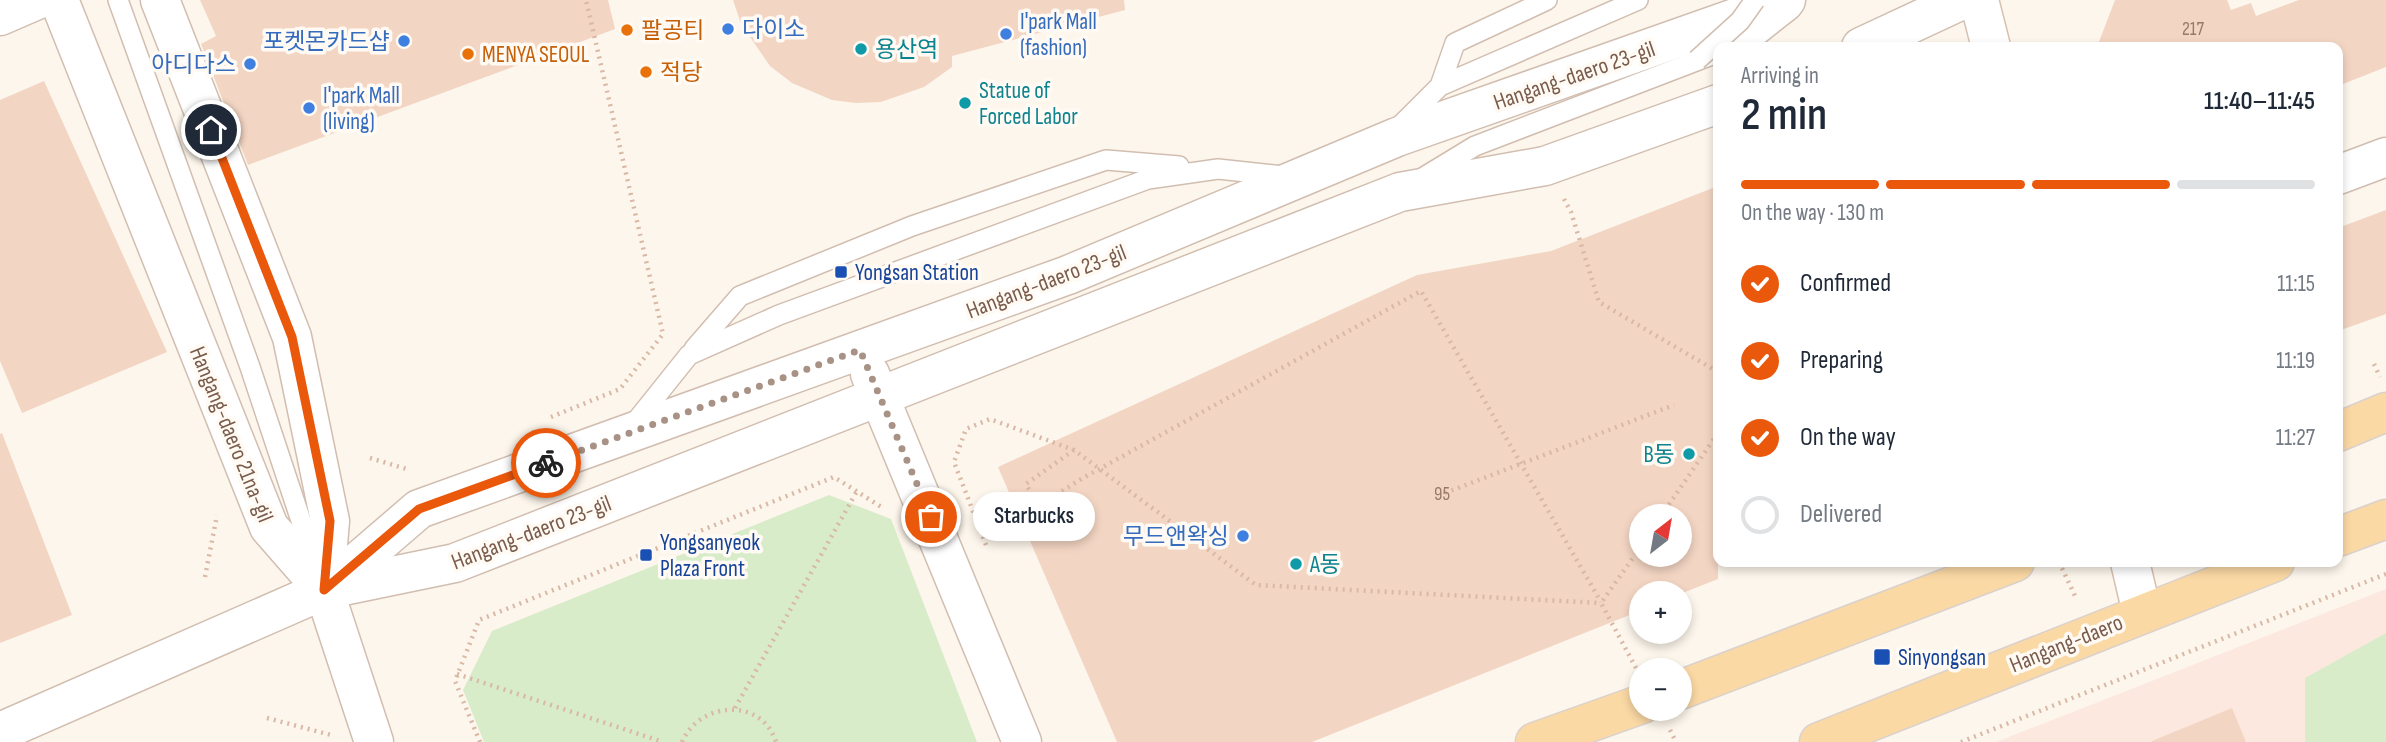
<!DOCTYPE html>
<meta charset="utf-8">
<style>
body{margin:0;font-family:"Sofia Sans Condensed","Noto Sans KR",sans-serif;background:#f2f2f3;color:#1f2937;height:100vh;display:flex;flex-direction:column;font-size:26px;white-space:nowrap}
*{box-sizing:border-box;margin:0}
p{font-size:23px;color:#747a83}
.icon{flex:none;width:38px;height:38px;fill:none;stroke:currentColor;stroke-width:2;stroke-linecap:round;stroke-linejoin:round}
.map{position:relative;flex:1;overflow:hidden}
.panel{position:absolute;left:1713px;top:42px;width:630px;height:525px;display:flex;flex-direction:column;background:#fff;border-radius:14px;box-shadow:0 4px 10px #0003}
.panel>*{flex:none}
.needle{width:46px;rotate:31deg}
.controls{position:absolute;left:1629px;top:504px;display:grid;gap:14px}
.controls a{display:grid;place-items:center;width:63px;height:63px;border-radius:50%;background:#fff;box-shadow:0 4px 10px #0003;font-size:35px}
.pin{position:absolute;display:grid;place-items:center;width:60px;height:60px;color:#fff;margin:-30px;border:4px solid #fff;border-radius:50%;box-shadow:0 2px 7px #0007}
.courier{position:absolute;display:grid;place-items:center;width:70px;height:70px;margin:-35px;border:5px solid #ea580c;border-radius:50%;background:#fff;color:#222;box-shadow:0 2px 9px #0007}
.bubble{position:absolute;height:49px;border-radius:24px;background:#fff;box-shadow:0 4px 10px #0003;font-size:23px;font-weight:600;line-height:49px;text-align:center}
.summary em{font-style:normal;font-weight:600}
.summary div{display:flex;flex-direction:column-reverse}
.summary{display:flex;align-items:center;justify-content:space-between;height:119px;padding:0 28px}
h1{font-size:46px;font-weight:600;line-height:52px}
.bar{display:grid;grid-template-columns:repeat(4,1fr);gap:10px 7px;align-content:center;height:84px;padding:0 28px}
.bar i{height:9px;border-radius:5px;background:#e0e1e3}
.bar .on{background:#ea580c}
.bar p{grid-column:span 4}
ol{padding:0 28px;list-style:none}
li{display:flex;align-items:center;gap:21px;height:77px}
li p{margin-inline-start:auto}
li .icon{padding:7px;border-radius:50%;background:#ea580c;color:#fff;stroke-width:4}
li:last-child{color:#747a83}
li i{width:38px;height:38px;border:4px solid #e0e1e3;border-radius:50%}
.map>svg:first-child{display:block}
</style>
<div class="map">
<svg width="2386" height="742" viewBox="0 0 2386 742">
<rect width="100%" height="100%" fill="#fdf6ec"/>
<path fill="#fde8e0" d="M2386 589V742H1996Z"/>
<path fill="#d8ecc9" d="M829 495 891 519 977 742H484L463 690 492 631Z
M2386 633V742H2305V678Z"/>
<path fill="#f3d5c3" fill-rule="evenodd" d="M200 0H608L615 29 248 165 201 44 216 36Z
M733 0H1124L1125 10 952 56V67L924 87 881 102 856 103 832 100 792 83 770 66 741 24Z
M2115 0H2227L2231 10 2251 3 2256 16 2299 0H2386V67L2338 86V47H2097Z
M44 81 167 352 22 413 0 361V100Z
M1718 186V579L1680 594 1642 593V610L1312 742H1117L998 467 1417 275 1551 251ZM1642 516H1680V555H1642Z
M2386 210V314L2338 331V228Z
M2 433 72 615 0 643V434Z
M2232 708 2246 742H2152V741Z"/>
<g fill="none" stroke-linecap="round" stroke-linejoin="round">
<defs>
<path id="lane" d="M118 0 250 367 316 566
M1730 47 1753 39 1791 9
M1440 86 1455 43 1547 0
M1399 127 1440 86 1638 0
M1424 177 1475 146 1712 55
M694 349 740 296 912 226 1106 160 1179 166
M633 425 689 355 779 315 1148 179 1218 169 1284 176"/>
<path id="street" d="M59 0 269 527 324 590
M160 0 292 337 330 521 324 590 374 742
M0 16 37 0
M1861 47 1962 0
M2338 175 2386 157
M870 374 1022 742
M326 589 419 509 1068 275 1397 137 1786 0
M0 732 324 590 455 563 1400 192 1545 166 1718 104"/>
<path id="secondary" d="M1979 0 1991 47
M2130 562 2142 613"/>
<path id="primary" d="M2338 432 2386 412
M2338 537 2386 519
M1680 690 2015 562
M1535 742 1642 704
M1819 742 2275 562"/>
</defs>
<use href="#lane" stroke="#d1beb0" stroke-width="22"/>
<use href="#street" stroke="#d1beb0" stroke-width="41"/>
<use href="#secondary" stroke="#d6c0b0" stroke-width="41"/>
<use href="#primary" stroke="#dad1cd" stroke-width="41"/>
<path stroke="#d9b8a5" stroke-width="4.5" stroke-dasharray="2 5" stroke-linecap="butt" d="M1564 199 1571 212 1599 302 1718 372
M2374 364 2380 377
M551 417 620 389 663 334 586 0
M1074 450 1026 484 1038 506 1083 478 1421 291 1601 602
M370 458 410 470
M1445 493 1674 405
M1661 516 1718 433
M986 545 954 462 966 429 990 419 1074 450 1256 585 1601 603
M2059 562 2077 600
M205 577 217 515
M1636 668 1601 603 1642 545
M457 674 663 742
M735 708 857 491
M267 718 331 735
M1670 730 1676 742
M480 742 455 681 479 620 834 477 883 508
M682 742C699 702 761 696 776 742
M1961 742 2386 574"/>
<use href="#lane" stroke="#fff" stroke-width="19"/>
<use href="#street" stroke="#fff" stroke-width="38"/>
<use href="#secondary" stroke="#fff" stroke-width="38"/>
<use href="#primary" stroke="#fbd9a5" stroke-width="38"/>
<defs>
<path id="lane-bridge" d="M1697 60 1740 21 1755 0"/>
</defs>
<use href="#lane-bridge" stroke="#d1beb0" stroke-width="22" stroke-linecap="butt"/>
<use href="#lane-bridge" stroke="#fff" stroke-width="19"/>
</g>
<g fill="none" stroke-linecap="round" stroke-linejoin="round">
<path stroke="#a89285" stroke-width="7" stroke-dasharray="0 12.6" d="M546 463 860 350 931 517"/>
<path stroke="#ea580c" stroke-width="9" d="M211 130 292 337 330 521 324 590 419 509 546 463"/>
</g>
<g fill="#3f7fe0" stroke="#fffaf3" stroke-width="2.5">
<circle cx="728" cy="29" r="7"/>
<circle cx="1006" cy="34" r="7"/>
<circle cx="404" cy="41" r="7"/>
<circle cx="250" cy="64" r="7"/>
<circle cx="309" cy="108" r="7"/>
<circle cx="1243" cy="536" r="7"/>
</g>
<g fill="#e8710a" stroke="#fffaf3" stroke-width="2.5">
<circle cx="627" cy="30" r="7"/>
<circle cx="468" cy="54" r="7"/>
<circle cx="646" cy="72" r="7"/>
</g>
<g fill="#0f9aa8" stroke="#fffaf3" stroke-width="2.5">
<circle cx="861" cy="49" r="7"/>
<circle cx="965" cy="103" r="7"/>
<circle cx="1689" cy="454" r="7"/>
<circle cx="1296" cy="564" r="7"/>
</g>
<g fill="#1a4fb4" stroke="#fffaf3" stroke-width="2.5">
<rect x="834" y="265" width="14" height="14" rx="3.5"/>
<rect x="639" y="548" width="14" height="14" rx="3.5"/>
<rect x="1873" y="648" width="18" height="18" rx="3.5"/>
</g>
<g text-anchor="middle" stroke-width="7" stroke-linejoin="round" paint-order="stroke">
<g font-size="19" fill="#987a6a">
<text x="2193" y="35">217</text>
<text x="1442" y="500">95</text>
</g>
<g font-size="23" fill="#366cbe" stroke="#fffaf3" text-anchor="start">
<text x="1020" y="29">I'park Mall<tspan x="1020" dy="26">(fashion)</tspan></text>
<text x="742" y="37">다이소</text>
<text x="390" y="49" text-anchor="end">포켓몬카드샵</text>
<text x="236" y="72" text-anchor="end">아디다스</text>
<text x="323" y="103">I'park Mall<tspan x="323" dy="26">(living)</tspan></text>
<text x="1229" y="544" text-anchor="end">무드앤왁싱</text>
</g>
<g font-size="23" fill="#c56008" stroke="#fffaf3" text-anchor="start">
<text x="641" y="38">팔공티</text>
<text x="482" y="62">MENYA SEOUL</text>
<text x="660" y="80">적당</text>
</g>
<g font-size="23" fill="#0d838f" stroke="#fffaf3" text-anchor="start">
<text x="875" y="57">용산역</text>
<text x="979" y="98">Statue of<tspan x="979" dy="26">Forced Labor</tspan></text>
<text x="1675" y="462" text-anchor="end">B동</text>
<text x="1310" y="572">A동</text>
</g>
<g font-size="23" fill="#7a5c4d" stroke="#fffaf3">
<text transform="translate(1574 75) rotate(-19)" y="8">Hangang-daero 23-gil</text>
<text transform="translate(1046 281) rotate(-21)" y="8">Hangang-daero 23-gil</text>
<text transform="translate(232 434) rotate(68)" y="8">Hangang-daero 21na-gil</text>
<text transform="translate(531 532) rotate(-21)" y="8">Hangang-daero 23-gil</text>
<text transform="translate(2066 643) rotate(-22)" y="8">Hangang-daero</text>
</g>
<g font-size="23" fill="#164399" stroke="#fffaf3" text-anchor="start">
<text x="855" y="280">Yongsan Station</text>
<text x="660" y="550">Yongsanyeok<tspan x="660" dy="26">Plaza Front</tspan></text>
<text x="1898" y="665">Sinyongsan</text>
</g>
</g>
</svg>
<div class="controls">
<a><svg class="needle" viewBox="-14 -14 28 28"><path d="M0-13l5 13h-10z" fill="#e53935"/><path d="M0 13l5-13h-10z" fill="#747a83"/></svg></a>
<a>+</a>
<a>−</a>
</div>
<div class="pin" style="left:931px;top:517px;background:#ea580c"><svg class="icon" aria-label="bag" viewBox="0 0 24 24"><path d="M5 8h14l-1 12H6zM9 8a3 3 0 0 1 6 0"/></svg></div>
<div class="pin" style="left:211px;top:130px;background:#1f2937"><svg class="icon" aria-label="home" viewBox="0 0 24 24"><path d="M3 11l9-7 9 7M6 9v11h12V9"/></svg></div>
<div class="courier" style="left:546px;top:463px"><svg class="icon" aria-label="bike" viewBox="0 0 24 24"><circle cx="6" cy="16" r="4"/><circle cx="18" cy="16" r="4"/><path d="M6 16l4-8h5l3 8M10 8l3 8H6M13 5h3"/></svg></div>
<div class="bubble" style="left:973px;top:492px;width:122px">Starbucks</div>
<section class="panel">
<div class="summary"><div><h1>2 min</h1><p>Arriving in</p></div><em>11:40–11:45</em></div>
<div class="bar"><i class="on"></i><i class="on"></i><i class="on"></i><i></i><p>On the way · 130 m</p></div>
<ol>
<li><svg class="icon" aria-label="check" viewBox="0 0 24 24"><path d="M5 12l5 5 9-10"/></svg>Confirmed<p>11:15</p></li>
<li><svg class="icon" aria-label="check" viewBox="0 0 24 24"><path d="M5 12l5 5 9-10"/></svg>Preparing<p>11:19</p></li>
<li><svg class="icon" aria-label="check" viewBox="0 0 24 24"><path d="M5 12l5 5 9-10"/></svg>On the way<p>11:27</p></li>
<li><i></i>Delivered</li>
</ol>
</section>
</div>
